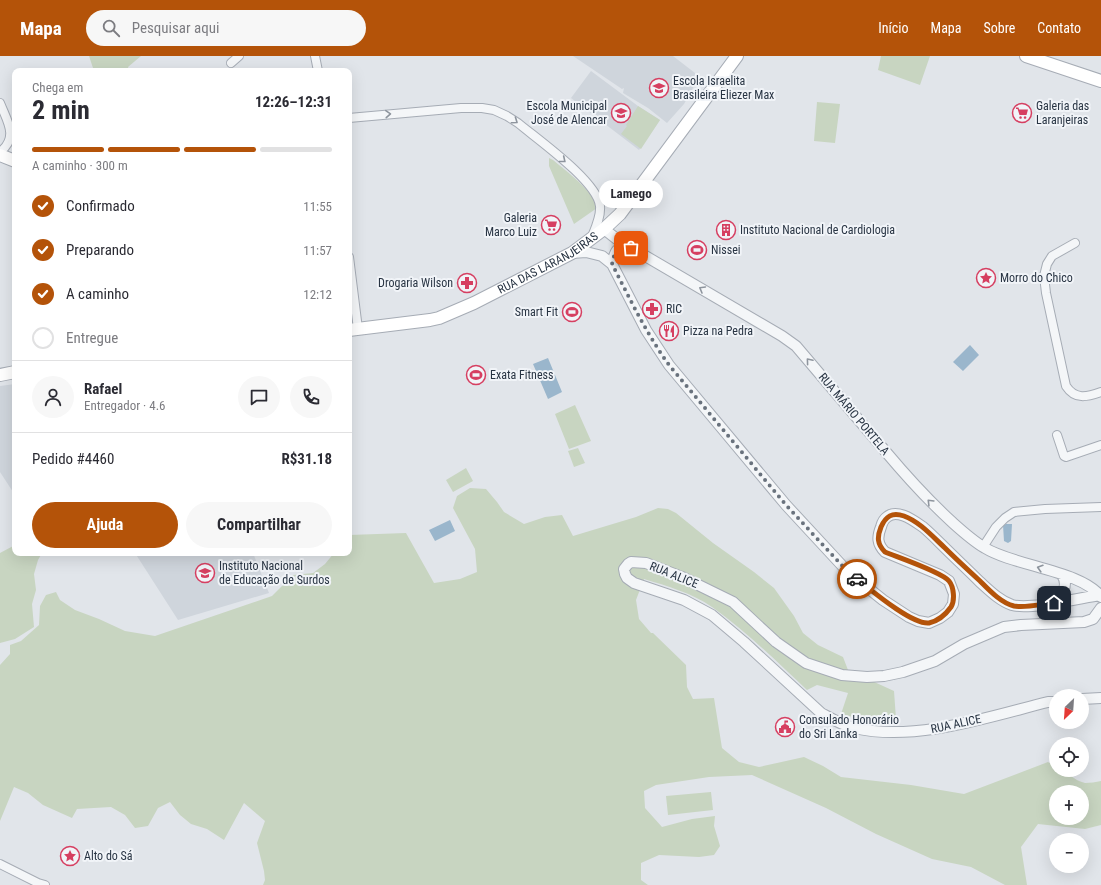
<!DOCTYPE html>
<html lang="pt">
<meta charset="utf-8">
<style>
body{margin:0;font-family:"Roboto Condensed",sans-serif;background:#f7f7f7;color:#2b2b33;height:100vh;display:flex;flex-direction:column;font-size:15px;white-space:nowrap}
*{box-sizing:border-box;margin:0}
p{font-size:13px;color:#7c7c81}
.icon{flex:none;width:22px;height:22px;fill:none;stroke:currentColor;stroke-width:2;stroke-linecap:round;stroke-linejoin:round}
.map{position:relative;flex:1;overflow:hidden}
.side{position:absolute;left:12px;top:12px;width:340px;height:488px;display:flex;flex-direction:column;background:#fff;border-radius:8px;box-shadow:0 4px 16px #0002}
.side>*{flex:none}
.needle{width:26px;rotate:205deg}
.tools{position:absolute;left:1049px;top:633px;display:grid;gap:8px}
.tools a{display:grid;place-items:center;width:40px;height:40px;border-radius:50%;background:#fff;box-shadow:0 4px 16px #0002;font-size:20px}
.pin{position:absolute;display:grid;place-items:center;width:34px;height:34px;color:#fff;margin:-17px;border-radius:8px;box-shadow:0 2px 6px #0006}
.courier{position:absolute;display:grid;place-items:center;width:40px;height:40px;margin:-20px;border:3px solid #b45309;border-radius:50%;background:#fff;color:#222;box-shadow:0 1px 5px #0007}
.bubble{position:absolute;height:28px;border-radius:14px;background:#fff;box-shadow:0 4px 16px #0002;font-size:13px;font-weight:700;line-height:28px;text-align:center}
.headline em{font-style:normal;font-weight:700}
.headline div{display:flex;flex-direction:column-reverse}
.headline{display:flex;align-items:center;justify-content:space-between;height:68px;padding:0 20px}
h1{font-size:26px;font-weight:700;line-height:30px}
.bar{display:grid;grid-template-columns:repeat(4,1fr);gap:6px 4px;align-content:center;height:48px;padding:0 20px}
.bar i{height:5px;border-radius:3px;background:#e1e1e2}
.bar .on{background:#b45309}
.bar p{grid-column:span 4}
.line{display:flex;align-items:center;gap:10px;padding:0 20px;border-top:1px solid #e1e1e2}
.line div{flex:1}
.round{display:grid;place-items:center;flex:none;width:42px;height:42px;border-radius:21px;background:#f7f7f7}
ol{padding:0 20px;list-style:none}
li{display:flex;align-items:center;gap:12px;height:44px}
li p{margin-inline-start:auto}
li .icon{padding:4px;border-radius:50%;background:#b45309;color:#fff;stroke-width:4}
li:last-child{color:#7c7c81}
li i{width:22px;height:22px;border:2px solid #e1e1e2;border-radius:50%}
.action{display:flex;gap:8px;margin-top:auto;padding:8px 20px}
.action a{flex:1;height:46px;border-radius:24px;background:#b45309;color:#fff;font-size:16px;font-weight:700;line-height:46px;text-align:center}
.action a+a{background:#f7f7f7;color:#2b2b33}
header{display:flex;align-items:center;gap:24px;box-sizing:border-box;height:56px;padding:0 20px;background:#b45309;color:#fff}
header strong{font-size:19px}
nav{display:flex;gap:22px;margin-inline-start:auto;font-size:14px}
.search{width:280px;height:36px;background:#f7f7f7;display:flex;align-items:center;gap:10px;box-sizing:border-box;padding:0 14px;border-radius:22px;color:#7c7c81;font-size:15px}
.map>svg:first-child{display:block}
</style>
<header>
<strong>Mapa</strong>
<div class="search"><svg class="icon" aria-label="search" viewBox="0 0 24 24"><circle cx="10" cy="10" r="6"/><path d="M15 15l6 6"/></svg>Pesquisar aqui</div>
<nav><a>Início</a><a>Mapa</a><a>Sobre</a><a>Contato</a></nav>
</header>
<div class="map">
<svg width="1101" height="829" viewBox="0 0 1101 829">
<rect width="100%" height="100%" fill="#e1e5ea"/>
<path fill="#cfd5dc" d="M573 0H673L695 17 694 30 684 48 667 67 648 52 623 37 624 32 622 33Z
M591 15 638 50 660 64 639 94 571 42Z
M15 328V439L0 416V330Z
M135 497H253L269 537 178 564Z"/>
<path fill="#c8d5c1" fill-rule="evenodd" d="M89 0H141L128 11 129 15H94Z
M881 0H930L920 29 878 14Z
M817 46 840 48 835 87 814 85Z
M638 50 660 64 641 93 621 78 627 70 626 69Z
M549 102 553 104C567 116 593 134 597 152L574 168 549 110Z
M575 349 591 385 569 393 555 358Z
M578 392 585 407 574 411 568 395Z
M466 412 473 425 453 436 446 424Z
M470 432 486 433 497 446 504 456 524 468 545 461 562 459 573 480 636 461 658 452 668 453 676 457 713 487 754 516 774 532 794 560 803 577 818 589 843 601 848 614 894 635 896 663H861L841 658 848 637 817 629 807 634C777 606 745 574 712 551 692 537 667 530 644 523L636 544 639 563 651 577H653L686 609 687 631 693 643 714 642 722 692 739 706 759 711 804 701 823 710 841 721 911 729 964 738 1048 706 1056 711V714C1067 714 1074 725 1085 727 1090 727 1096 726 1101 725V769L1085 773 1038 768 1021 791 1027 829H1005L971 811 932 803 876 778 826 752 752 719 709 721 656 729 644 735 645 752 662 771 692 763 715 760 714 770 720 790 714 799 699 801 659 799 641 807V824L648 829H263L265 824 264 815 257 787 265 765 244 747 224 784 207 773 191 768 180 759 170 746 158 752 148 770 135 772 125 759 111 751 77 753 72 762 43 749 28 737 14 731 0 765V609L10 598V589L21 585 39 569 40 550 46 539 56 536 60 544 75 554 99 563 125 575 155 580 272 540 293 519 313 517 325 508 334 497H349V479L406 477 434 527 460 523 477 516 475 493 453 452 457 440ZM1056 736H1082V762H1056Z
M15 489V497H42L38 504 34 518 36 534 32 548 34 571 15 583 0 587V497Z
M711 736 713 754 668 759 666 740Z"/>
<path fill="#9ab6cc" d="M970 289 979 299 963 315 953 306Z
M548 302 562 336 548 343 533 308Z
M450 464 455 475 435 485 429 474Z
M1006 468H1012L1011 485 1008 487 1004 485 1003 469Z"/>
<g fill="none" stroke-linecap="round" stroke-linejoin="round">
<defs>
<path id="minor" d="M315 0 318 15
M231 7 239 0
M0 47C7 65 19 81 0 96
M349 62 461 52H482L494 54 507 60 518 67C537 83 597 125 600 150 601 161 595 173 591 183
M1075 187 1052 200 1047 208 1044 220 1046 237 1066 330C1075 344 1087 341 1101 336
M349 201 358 273
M1057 379 1064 400 1066 401 1101 389
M983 491 996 471 1005 462 1014 456 1045 453 1101 451
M0 808 38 827 45 829"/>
<path id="tertiary" d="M604 173 618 184 782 280 796 290C826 325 856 361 886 396 907 421 928 444 952 466 962 475 973 485 985 492 1014 510 1083 515 1101 541
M572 197 586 196 602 200 612 208 646 274 669 309 786 449 848 516 883 544 909 561 918 565 929 567 940 562 948 556 953 548 954 538 949 525 940 519 885 496C877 488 877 481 881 471 882 467 884 463 887 461 897 452 914 465 923 471 929 476 935 482 941 488 954 501 967 513 980 526 990 535 1000 545 1012 549 1030 554 1080 542 1100 539
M612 208C615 195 616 190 631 192
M1054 547C1062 540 1069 529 1062 519
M1082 643 1101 642
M1056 646H1048C988 661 916 686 854 672 842 669 832 663 821 657L744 586 712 559 684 544 634 527 627 522 625 518 624 513 628 508 631 506 646 507 682 521 733 546 776 586 806 607 842 619 867 621 884 620 903 616 935 605 964 588 1004 571 1021 569 1084 566 1093 563 1101 552"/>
<g id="secondary">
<path d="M1026 0 1101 25"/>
<path d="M0 99 15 105"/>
<path id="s1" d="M349 274 430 264 439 262 474 247 572 197 604 173 620 158 737 0"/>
<path d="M0 319 15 316"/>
</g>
</defs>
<use href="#minor" stroke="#a6acb5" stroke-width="10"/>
<use href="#tertiary" stroke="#a6acb5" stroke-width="12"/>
<use href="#secondary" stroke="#a6acb5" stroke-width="14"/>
<use href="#minor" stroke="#f4f6f8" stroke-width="8"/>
<use href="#tertiary" stroke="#f4f6f8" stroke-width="10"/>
<use href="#secondary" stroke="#fff" stroke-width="12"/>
</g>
<defs><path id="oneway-chevron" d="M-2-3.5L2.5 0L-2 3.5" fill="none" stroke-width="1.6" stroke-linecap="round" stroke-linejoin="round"/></defs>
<g stroke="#8e959e">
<use href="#oneway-chevron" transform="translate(388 58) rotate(-4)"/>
<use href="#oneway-chevron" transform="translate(515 65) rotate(35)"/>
<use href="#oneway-chevron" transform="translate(563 104) rotate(39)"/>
<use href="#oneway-chevron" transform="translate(702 233) rotate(-150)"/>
<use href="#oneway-chevron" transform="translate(809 305) rotate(-130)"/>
<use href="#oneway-chevron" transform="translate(930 446) rotate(-135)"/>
<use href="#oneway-chevron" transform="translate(1040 512) rotate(-163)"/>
</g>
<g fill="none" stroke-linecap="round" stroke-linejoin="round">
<path stroke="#69727d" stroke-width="4" stroke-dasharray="0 7.2" d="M631 192C616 190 615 195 612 208 630 243 646 277 669 309L786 449 848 516 857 523"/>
<path stroke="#b45309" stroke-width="5" d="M857 523C871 534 912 569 929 567 938 565 946 558 951 551 955 545 954 531 949 525 942 516 897 501 885 496 877 488 877 481 881 471 886 460 892 456 904 460 920 466 932 480 945 492 956 503 968 514 980 525 989 534 1001 547 1014 550 1027 552 1041 548 1054 547"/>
</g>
<defs>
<symbol id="school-ring" viewBox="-11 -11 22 22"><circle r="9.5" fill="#f1f4f8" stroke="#d63f61" stroke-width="1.5"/><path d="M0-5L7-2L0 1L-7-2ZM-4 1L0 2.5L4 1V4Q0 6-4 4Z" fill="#d63f61"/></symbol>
<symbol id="supermarket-ring" viewBox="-11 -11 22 22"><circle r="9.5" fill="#f1f4f8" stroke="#d63f61" stroke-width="1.5"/><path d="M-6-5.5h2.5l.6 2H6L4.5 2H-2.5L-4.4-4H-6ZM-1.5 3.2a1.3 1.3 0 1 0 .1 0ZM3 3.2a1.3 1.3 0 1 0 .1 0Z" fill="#d63f61"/></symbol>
<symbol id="building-ring" viewBox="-11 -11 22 22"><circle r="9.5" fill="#f1f4f8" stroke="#d63f61" stroke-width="1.5"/><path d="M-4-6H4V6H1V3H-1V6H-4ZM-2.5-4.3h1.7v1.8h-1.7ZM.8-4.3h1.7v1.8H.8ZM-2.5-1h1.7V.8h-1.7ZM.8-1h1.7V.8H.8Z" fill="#d63f61"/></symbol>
<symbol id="stadium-ring" viewBox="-11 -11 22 22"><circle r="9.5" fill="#f1f4f8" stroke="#d63f61" stroke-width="1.5"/><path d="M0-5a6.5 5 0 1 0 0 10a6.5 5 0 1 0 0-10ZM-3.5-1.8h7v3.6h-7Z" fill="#d63f61"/></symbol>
<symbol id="sight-ring" viewBox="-11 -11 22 22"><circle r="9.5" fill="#f1f4f8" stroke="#d63f61" stroke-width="1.5"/><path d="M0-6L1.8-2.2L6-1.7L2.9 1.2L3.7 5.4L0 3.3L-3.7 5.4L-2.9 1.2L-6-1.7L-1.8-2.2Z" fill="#d63f61"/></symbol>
<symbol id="pharmacy-ring" viewBox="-11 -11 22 22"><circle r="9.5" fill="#f1f4f8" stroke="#d63f61" stroke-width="1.5"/><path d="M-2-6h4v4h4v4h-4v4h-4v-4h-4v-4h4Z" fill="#d63f61"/></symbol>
<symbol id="restaurant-ring" viewBox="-11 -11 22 22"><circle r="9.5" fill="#f1f4f8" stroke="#d63f61" stroke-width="1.5"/><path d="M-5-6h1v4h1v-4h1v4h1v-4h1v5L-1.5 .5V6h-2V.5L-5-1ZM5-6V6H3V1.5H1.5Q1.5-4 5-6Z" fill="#d63f61"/></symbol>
<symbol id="civic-ring" viewBox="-11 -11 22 22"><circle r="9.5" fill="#f1f4f8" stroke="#d63f61" stroke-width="1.5"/><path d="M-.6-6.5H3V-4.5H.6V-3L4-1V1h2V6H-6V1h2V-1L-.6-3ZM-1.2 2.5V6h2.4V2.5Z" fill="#d63f61"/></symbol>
</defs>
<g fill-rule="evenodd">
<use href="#school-ring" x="648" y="21" width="22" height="22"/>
<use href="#school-ring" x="610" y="46" width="22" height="22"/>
<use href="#supermarket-ring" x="1011" y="46" width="22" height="22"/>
<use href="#supermarket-ring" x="540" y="158" width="22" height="22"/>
<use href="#building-ring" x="715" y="163" width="22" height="22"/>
<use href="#stadium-ring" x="686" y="183" width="22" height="22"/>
<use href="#sight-ring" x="975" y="211" width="22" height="22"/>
<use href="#pharmacy-ring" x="456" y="216" width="22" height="22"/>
<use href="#pharmacy-ring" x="641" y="242" width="22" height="22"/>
<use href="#stadium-ring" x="561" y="245" width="22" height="22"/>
<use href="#restaurant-ring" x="658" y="264" width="22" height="22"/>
<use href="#stadium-ring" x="465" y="308" width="22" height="22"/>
<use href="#school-ring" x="194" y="506" width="22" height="22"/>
<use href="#civic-ring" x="774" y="660" width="22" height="22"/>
<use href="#sight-ring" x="59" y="789" width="22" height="22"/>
</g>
<g text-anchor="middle" stroke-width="4" stroke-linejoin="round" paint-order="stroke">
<g font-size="12" fill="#283443" stroke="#f1f4f8" text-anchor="start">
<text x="673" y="29">Escola Israelita<tspan x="673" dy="14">Brasileira Eliezer Max</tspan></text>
<text x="607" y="54" text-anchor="end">Escola Municipal<tspan x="607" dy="14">José de Alencar</tspan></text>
<text x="1036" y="54">Galeria das<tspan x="1036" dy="14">Laranjeiras</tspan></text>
<text x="537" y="166" text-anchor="end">Galeria<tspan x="537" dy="14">Marco Luiz</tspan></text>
<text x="740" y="178">Instituto Nacional de Cardiologia</text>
<text x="711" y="198">Nissei</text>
<text x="1000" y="226">Morro do Chico</text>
<text x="453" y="231" text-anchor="end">Drogaria Wilson</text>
<text x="666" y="257">RIC</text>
<text x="558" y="260" text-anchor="end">Smart Fit</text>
<text x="683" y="279">Pizza na Pedra</text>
<text x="490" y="323">Exata Fitness</text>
<text x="219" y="514">Instituto Nacional<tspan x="219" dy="14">de Educação de Surdos</tspan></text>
<text x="799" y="668">Consulado Honorário<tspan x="799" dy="14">do Sri Lanka</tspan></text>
<text x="84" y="804">Alto do Sá</text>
</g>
<g font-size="12" fill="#283443" stroke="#f1f4f8">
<text dy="4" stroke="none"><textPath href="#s1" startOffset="213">RUA DAS LARANJEIRAS</textPath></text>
<text transform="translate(854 358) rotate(50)" y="4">RUA MÁRIO PORTELA</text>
<text transform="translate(674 519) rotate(22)" y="4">RUA ALICE</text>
<text transform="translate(956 668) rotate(-12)" y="4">RUA ALICE</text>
</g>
</g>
</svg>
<div class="tools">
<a><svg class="needle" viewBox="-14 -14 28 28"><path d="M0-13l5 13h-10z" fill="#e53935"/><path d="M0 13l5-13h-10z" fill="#7c7c81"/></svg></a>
<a><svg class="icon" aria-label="locate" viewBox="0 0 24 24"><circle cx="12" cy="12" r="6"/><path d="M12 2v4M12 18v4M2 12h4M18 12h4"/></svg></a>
<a>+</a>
<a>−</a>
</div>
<div class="pin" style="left:631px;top:192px;background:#ea580c"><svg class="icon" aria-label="bag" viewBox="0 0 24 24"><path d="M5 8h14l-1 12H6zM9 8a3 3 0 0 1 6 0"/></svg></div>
<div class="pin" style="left:1054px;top:547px;background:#1f2937"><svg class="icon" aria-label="home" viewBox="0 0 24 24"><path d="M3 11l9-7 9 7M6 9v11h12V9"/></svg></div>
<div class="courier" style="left:857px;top:523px"><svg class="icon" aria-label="car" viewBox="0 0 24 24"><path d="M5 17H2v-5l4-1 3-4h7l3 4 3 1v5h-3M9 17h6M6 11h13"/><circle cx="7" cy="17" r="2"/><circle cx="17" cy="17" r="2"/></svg></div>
<div class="bubble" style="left:599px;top:124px;width:64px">Lamego</div>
<section class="side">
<div class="headline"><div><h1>2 min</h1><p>Chega em</p></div><em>12:26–12:31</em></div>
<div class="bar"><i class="on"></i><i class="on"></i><i class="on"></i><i></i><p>A caminho · 300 m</p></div>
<ol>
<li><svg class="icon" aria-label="check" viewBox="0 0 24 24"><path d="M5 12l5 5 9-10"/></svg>Confirmado<p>11:55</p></li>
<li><svg class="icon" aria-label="check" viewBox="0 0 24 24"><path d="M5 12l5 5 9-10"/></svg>Preparando<p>11:57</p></li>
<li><svg class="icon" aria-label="check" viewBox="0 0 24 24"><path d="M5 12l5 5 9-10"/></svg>A caminho<p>12:12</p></li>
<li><i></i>Entregue</li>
</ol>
<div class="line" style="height:72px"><a class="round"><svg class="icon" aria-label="person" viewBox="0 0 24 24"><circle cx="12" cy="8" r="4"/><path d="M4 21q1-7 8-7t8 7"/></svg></a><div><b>Rafael</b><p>Entregador · 4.6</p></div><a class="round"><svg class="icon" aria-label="chat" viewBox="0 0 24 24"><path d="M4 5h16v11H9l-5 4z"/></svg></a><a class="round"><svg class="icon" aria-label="phone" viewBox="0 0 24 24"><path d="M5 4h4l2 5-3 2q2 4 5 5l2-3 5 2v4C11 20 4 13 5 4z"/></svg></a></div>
<div class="line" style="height:52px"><div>Pedido #4460</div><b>R$31.18</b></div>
<div class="action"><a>Ajuda</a><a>Compartilhar</a></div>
</section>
</div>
